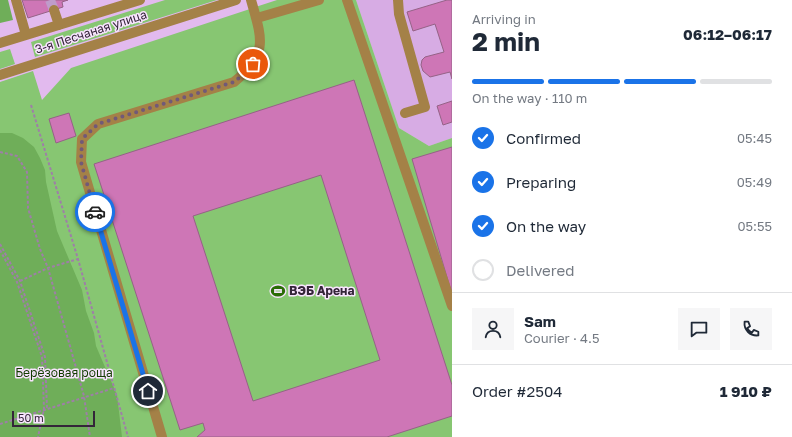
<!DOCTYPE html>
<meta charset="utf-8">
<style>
body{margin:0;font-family:"Golos Text",sans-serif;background:#f6f6f7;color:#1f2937;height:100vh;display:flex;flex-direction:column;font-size:15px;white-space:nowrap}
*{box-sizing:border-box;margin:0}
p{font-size:13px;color:#747a83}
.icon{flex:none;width:22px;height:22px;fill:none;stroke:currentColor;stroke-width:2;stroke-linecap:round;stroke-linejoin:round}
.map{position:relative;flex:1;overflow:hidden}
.panel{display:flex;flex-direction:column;background:#fff;width:340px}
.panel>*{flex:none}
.scale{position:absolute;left:12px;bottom:10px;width:83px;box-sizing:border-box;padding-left:4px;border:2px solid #342539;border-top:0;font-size:11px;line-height:14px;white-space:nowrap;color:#342539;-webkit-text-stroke:3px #f8e4fe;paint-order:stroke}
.pin{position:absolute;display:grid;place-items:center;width:34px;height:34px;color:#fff;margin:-17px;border:2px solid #fff;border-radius:50%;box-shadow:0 1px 4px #0007}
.courier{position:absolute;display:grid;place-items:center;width:40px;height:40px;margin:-20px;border:3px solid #1a73e8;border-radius:50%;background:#fff;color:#222;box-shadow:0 1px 5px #0007}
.headline em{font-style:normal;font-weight:700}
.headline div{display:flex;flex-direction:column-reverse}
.headline{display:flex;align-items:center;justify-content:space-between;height:68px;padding:0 20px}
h1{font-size:26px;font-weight:700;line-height:30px}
.bar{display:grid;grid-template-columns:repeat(4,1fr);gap:6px 4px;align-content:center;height:48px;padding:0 20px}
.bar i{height:5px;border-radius:3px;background:#e0e1e3}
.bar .active{background:#1a73e8}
.bar p{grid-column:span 4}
.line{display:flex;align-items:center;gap:10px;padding:0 20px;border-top:1px solid #e0e1e3}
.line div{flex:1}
.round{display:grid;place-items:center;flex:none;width:42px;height:42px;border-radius:0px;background:#f6f6f7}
ol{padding:0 20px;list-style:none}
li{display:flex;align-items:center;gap:12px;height:44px}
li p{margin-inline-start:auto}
li .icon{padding:4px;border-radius:50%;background:#1a73e8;color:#fff;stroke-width:4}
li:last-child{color:#747a83}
li i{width:22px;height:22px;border:2px solid #e0e1e3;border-radius:50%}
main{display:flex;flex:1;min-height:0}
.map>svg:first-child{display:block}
</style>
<main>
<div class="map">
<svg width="452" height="437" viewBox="0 0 452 437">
<rect width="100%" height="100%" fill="#e2baee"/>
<path fill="#d7ace4" d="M356 0H452V138L429 146 399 128Z"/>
<path fill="#87c672" d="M165 0H217L35 57 31 42Z
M277 0H356L399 128 429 146 452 138V437H0V82L33 71 42 100 71 68Z
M10 49 15 64 0 69V52Z"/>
<path fill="#6fae59" d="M0 0H8L13 20 0 23Z
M0 133H12L23 138 34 147 40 158 45 170 46 182 57 231 82 290 86 311 94 333 96 346 117 395 122 437H0Z"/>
<path fill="#ce76b6" stroke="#956286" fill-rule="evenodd" d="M22 0H68L62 2 63 7 28 18Z
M447 0H452V79L450 72 430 77 423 71 421 65 422 60 425 57 444 52 435 24 413 31 407 12Z
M354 80 452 385V416L387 437H197L205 430 203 423 180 430 94 164ZM321 175 380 360 253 401 193 216Z
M452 101V122L443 125 437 106Z
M69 113 76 136 56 143 49 119Z
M452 147V294L412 159Z"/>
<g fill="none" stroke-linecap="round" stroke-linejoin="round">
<path stroke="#bf9cca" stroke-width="10" stroke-dasharray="10 5" stroke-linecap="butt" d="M50 0 54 10"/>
<path stroke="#9e7fa7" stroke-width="2" stroke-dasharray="3 2" stroke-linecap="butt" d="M31 105 78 259 128 437
M0 152 17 156 27 172 28 208 40 249 48 268 84 396 90 437
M0 244 20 281 45 357 47 408
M0 250 17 282 42 357 44 409 38 437
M20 281 48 268 78 259
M0 424 114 388"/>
<path stroke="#a48147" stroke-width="10" d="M16 0 26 35
M347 0 452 306
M398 0 399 14 425 107 405 113
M54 10 59 25
M257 18 319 0
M0 43 140 0
M0 75 236 0
M162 437 81 162 82 139 98 124 234 82C269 54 262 39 251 0"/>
</g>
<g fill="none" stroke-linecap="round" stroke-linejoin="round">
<path stroke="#715978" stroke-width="4" stroke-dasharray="0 7.2" d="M95 212 81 162 82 139 98 124 234 82 247 71 253 64"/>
<path stroke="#1a73e8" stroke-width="5" d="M95 212 148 391"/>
</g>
<defs>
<symbol id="stadium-bare" viewBox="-9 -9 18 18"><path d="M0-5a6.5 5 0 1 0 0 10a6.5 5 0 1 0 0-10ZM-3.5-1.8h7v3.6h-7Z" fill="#2a6d06" stroke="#f8e4fe" stroke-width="2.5" paint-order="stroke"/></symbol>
</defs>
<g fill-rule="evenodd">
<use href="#stadium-bare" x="268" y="281" width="20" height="20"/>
</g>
<g text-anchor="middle" stroke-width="3" stroke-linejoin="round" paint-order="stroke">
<g font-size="12" fill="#342539" stroke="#f8e4fe">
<text transform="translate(91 32) rotate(-18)" y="4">3-я Песчаная улица</text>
</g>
<g font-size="12" font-weight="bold" fill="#342539" stroke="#f8e4fe" text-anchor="start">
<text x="289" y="295">ВЭБ Арена</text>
</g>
<g font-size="12" fill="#133d00" stroke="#f8e4fe">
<text x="64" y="377">Берёзовая роща</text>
</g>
</g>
</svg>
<div class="scale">50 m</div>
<div class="pin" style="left:253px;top:64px;background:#ea580c"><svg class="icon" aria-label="bag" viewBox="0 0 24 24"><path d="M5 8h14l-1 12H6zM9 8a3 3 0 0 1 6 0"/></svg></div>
<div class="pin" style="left:148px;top:391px;background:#1f2937"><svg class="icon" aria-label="home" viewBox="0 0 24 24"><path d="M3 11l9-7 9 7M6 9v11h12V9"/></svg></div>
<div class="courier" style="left:95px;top:212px"><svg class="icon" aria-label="car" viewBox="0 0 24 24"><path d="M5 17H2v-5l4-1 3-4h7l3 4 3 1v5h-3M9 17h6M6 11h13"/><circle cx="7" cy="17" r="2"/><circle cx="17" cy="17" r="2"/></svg></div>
</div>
<section class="panel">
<div class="headline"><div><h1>2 min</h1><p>Arriving in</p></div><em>06:12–06:17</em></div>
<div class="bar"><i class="active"></i><i class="active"></i><i class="active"></i><i></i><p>On the way · 110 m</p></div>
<ol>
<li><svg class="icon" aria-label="check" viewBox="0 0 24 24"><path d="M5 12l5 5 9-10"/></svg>Confirmed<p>05:45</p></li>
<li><svg class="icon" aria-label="check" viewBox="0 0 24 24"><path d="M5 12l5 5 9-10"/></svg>Preparing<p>05:49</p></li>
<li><svg class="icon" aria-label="check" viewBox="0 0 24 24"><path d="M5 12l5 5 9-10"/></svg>On the way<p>05:55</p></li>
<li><i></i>Delivered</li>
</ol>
<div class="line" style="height:72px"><a class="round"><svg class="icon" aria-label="person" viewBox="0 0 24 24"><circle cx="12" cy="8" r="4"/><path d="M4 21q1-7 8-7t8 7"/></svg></a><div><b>Sam</b><p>Courier · 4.5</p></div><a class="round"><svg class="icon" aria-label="chat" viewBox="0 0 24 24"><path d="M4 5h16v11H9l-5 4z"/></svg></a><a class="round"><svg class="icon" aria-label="phone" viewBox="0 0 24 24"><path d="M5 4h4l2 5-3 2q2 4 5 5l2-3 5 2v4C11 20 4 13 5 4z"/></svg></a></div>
<div class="line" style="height:52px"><div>Order #2504</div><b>1 910 ₽</b></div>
</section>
</main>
